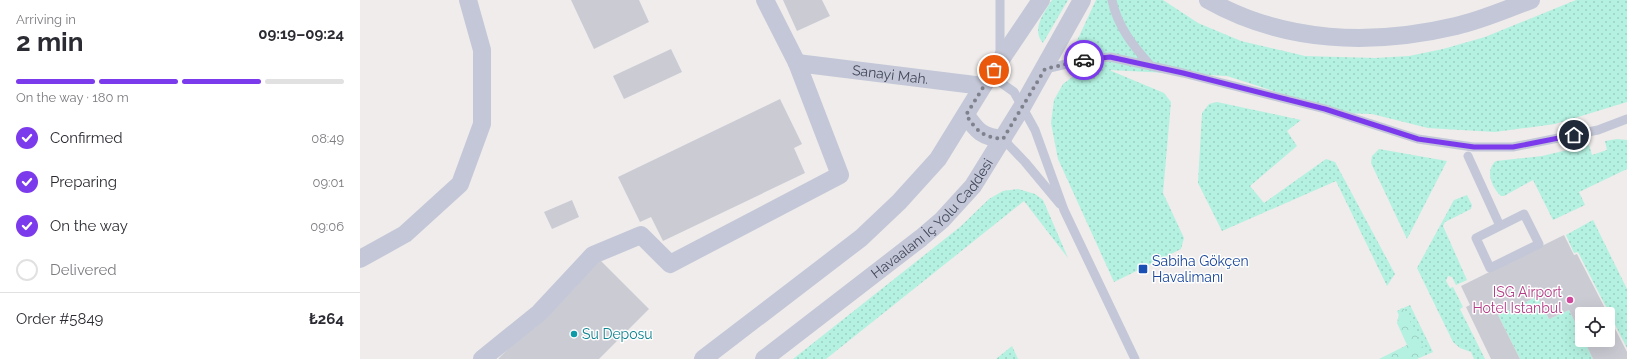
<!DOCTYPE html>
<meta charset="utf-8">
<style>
body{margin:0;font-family:Raleway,sans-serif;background:#f2f2f3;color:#2b2b33;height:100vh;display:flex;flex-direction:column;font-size:15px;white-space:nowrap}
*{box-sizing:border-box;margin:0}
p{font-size:13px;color:#7c7c81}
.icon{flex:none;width:22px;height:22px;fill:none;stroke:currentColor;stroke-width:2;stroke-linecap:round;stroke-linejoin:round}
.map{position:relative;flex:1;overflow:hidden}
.details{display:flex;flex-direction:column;background:#fff;width:360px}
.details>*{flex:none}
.controls{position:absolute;left:1215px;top:307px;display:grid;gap:8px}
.controls a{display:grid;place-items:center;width:40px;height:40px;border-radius:4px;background:#fff;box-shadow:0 4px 16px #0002;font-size:20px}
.pin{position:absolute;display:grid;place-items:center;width:34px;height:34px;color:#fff;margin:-17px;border:2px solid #fff;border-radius:50%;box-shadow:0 1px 4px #0007}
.courier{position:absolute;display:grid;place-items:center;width:40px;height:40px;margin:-20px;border:3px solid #7c3aed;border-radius:50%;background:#fff;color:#222;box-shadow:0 1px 5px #0007}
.summary em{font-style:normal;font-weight:700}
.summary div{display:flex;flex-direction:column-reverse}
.summary{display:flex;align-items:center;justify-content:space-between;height:68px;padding:0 16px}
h1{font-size:26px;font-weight:700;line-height:30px}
.bar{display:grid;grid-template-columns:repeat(4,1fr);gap:6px 4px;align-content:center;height:48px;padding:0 16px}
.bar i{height:5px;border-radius:3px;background:#e1e1e2}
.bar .current{background:#7c3aed}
.bar p{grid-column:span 4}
.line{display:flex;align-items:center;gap:10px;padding:0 16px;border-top:1px solid #e1e1e2}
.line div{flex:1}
ol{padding:0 16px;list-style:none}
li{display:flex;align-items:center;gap:12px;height:44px}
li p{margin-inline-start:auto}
li .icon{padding:4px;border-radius:50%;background:#7c3aed;color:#fff;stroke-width:4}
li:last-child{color:#7c7c81}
li i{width:22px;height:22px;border:2px solid #e1e1e2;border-radius:50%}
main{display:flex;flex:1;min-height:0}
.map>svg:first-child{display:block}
</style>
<main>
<section class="details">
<div class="summary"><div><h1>2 min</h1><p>Arriving in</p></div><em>09:19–09:24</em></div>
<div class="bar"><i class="current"></i><i class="current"></i><i class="current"></i><i></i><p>On the way · 180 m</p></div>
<ol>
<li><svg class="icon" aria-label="check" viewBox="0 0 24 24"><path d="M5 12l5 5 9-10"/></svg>Confirmed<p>08:49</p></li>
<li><svg class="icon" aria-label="check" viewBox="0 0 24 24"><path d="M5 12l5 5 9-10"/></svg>Preparing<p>09:01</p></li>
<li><svg class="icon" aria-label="check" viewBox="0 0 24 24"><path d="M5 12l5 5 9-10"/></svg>On the way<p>09:06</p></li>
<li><i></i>Delivered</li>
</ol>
<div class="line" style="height:52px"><div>Order #5849</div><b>₺264</b></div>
</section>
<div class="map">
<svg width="1267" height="359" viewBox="0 0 1267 359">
<defs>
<pattern id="grass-dots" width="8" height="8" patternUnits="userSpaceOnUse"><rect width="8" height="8" fill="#b4f1e0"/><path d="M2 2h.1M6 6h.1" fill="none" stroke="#9cd0c2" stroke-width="1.8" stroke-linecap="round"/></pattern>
<pattern id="forest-crowns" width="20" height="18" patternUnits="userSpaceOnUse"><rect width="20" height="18" fill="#b4f1e0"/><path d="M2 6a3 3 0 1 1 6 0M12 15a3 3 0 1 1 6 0" fill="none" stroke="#9cd0c2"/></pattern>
</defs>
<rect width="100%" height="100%" fill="#efeceb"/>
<path fill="url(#grass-dots)" d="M692 0H708L683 43C671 29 684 13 692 0Z
M736 0H803L838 23 881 41 945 56 1015 58 1049 56 1083 49 1125 37 1216 0H1267V102L1195 124 1135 132 1068 128 1012 114 981 113 867 76 749 70 804 93 811 102 803 193 824 238 821 249 754 282 698 159 691 123 694 100 703 84 719 72 735 70 723 69 716 58 715 45Z
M857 102 941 120 927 131 937 146 890 186 904 203 966 159 975 162 1035 274 1027 286 976 181 862 231 838 183 842 113 849 104Z
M1257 139 1267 140V169L1219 192 1225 205 1193 220 1173 180 1144 196H1141C1131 187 1125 170 1136 161L1182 156 1229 145 1232 155 1247 150 1245 141Z
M1019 149 1087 161 1047 239 1011 163 1012 156Z
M658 189 675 194 683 200 708 258 664 201 466 359H433L600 227 629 199 643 191Z
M1107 195 1112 205 1111 209 1085 222 1083 226 1107 280 1096 285 1092 277 1088 276 1086 281 1090 288 1093 287 1103 307 1100 309 1125 359H1114L1111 352 1100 348 1093 342 1057 268 1094 200Z
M1233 220 1267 289V348L1218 252 1214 253 1206 235Z
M1178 296 1189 319 1209 310 1222 336V340H1224L1233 359H1160L1138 315Z
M1050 305 1073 352 1057 359H1026L1054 346 1037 311Z
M652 346 658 359H636Z"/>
<path fill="url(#forest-crowns)" d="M1042 308 1044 309 1065 352 1064 355 1056 359H1019L1047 345 1037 323 1040 309Z"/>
<path fill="#cbcbd4" d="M211 0H279L289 22 234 49Z
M423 0H462L470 16 437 31Z
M311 49 322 72 264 99 253 76Z
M420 99 442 144 434 148 445 173 303 241 291 217 280 222 258 177Z
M212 200 219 217 192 229 184 212Z
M1204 235 1214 255 1217 254 1248 314H1222V336L1209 310 1189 319 1178 296 1138 315 1160 359H1131L1106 307 1110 305 1101 286Z
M239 259 289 309 239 359H138Z
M1248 315 1267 352V359H1233L1224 340H1248Z"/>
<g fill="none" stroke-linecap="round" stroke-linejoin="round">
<path stroke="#c3c7d7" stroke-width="9" d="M640 0V57
M752 0C757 26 774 47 791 66
M685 69 724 60 750 57 823 73 965 109 1058 139 1113 147H1153L1238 130 1267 119
M627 80 640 82 654 92 675 130 704 210 775 359
M643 139 665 162 700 204
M1108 156 1140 226
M1164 214 1179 244 1130 268 1116 238Z"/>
<g stroke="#c3c7d7" stroke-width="18">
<path d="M848 0C924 43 1012 46 1096 26 1122 20 1147 9 1171 0"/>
<path id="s1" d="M437 63 623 86"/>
<path d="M606 115C617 131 622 137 643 139"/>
<path d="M0 259 45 234 100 184 122 124V50L108 0"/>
<path d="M122 359 179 313 233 255 281 235 310 264 480 175 437 63 405 0"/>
<path d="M343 359 501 238 539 202 578 159 623 86 681 0"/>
<path id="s2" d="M404 359 561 238 582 220 613 186 662 107 722 0"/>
</g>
</g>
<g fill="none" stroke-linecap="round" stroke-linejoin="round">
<path stroke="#7f818d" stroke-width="4" stroke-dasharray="0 7.2" d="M634 70 606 115C617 131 622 137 643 139L685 69 724 60"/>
<path stroke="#7c3aed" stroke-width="5" d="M724 60 750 57 823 73 965 109 1058 139 1114 147H1153L1214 135"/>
</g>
<rect fill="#1a4fb4" stroke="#fff" stroke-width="1.5" x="778" y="264" width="10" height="10" rx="2"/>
<circle fill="#d1479c" stroke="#fff" stroke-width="1.5" cx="1210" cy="300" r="4"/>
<circle fill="#0f9aa8" stroke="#fff" stroke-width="1.5" cx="214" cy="334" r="4"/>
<g text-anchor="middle" stroke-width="3" stroke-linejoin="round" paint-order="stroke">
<g font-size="14" fill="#42475a" stroke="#fff">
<text dy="5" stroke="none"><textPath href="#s1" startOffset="94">Sanayi Mah.</textPath></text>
<text dy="5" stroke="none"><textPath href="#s2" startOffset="220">Havaalanı İç Yolu Caddesi</textPath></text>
</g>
<g font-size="14" fill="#164399" stroke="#fff" text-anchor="start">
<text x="792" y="266">Sabiha Gökçen<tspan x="792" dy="16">Havalimanı</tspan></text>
</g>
<g font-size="14" fill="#b23c85" stroke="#fff" text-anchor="end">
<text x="1202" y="297">ISG Airport<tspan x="1202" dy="16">Hotel Istanbul</tspan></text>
</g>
<g font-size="14" fill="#0d838f" stroke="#fff" text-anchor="start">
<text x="222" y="339">Su Deposu</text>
</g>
</g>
</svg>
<div class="controls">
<a><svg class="icon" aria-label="locate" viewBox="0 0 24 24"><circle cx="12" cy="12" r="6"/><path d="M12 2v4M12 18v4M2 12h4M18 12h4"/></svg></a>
</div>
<div class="pin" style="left:634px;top:70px;background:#ea580c"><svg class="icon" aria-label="bag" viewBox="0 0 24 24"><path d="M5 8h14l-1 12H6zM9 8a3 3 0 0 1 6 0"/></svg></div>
<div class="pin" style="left:1214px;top:135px;background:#1f2937"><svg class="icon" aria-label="home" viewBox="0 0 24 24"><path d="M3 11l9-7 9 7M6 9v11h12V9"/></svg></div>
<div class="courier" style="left:724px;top:60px"><svg class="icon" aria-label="car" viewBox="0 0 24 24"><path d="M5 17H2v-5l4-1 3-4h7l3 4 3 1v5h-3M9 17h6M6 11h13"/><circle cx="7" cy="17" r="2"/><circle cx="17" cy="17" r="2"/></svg></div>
</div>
</main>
